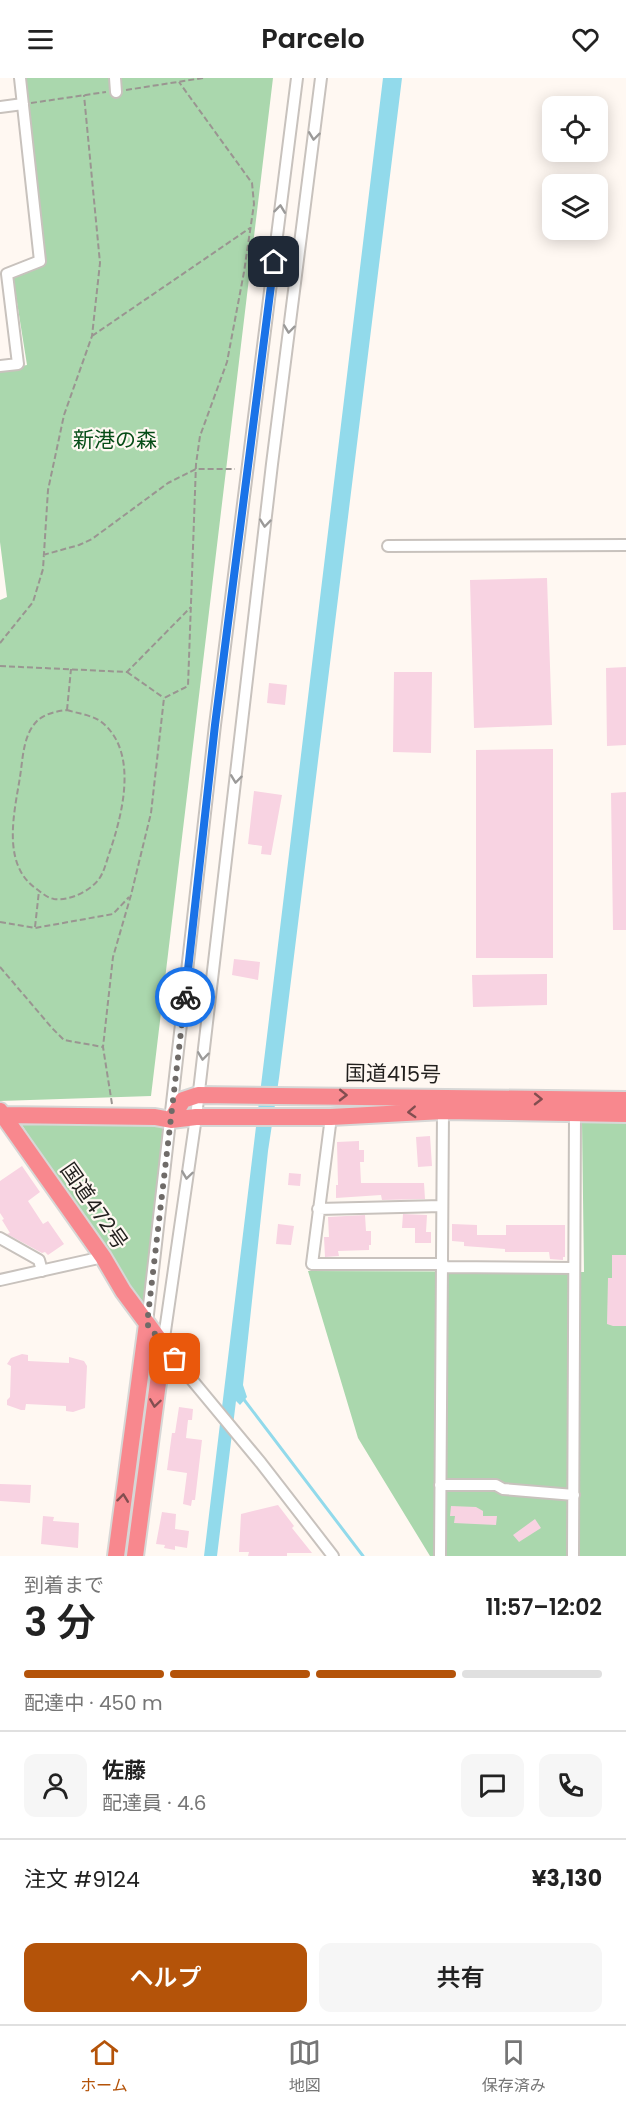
<!DOCTYPE html>
<html lang="ja">
<meta charset="utf-8">
<style>
body{margin:0;font-family:Poppins,"Noto Sans JP",sans-serif;background:#f6f6f6;color:#222;height:100vh;display:flex;flex-direction:column;font-size:22px;white-space:nowrap}
*{box-sizing:border-box;margin:0}
p{font-size:20px;color:#767676}
.icon{flex:none;width:33px;height:33px;fill:none;stroke:currentColor;stroke-width:2;stroke-linecap:round;stroke-linejoin:round}
.map{position:relative;height:1478px;overflow:hidden}
.side{display:flex;flex-direction:column;background:#fff;flex:1}
.side>*{flex:none}
.controls{position:absolute;left:542px;top:18px;display:grid;gap:12px}
.controls a{display:grid;place-items:center;width:66px;height:66px;border-radius:12px;background:#fff;box-shadow:0 3px 15px #0003;font-size:30px}
.pin{position:absolute;display:grid;place-items:center;width:51px;height:51px;color:#fff;margin:-26px;border-radius:12px;box-shadow:0 3px 9px #0006}
.courier{position:absolute;display:grid;place-items:center;width:60px;height:60px;margin:-30px;border:4px solid #1a73e8;border-radius:50%;background:#fff;color:#222;box-shadow:0 2px 8px #0007}
.head em{font-style:normal;font-weight:600}
.head div{display:flex;flex-direction:column-reverse}
.head{display:flex;align-items:center;justify-content:space-between;height:102px;padding:0 24px}
h1{font-size:39px;font-weight:600;line-height:45px}
.bar{display:grid;grid-template-columns:repeat(4,1fr);gap:9px 6px;align-content:center;height:72px;padding:0 24px}
.bar i{height:8px;border-radius:4px;background:#e0e0e0}
.bar .on{background:#b45309}
.bar p{grid-column:span 4}
.line{display:flex;align-items:center;gap:15px;padding:0 24px;border-top:2px solid #e0e0e0}
.line div{flex:1}
.round{display:grid;place-items:center;flex:none;width:63px;height:63px;border-radius:12px;background:#f6f6f6}
.button{display:flex;gap:12px;margin-top:auto;padding:12px 24px}
.button a{flex:1;height:69px;border-radius:12px;background:#b45309;color:#fff;font-size:24px;font-weight:600;line-height:69px;text-align:center}
.button a+a{background:#f6f6f6;color:#222}
header{display:flex;justify-content:space-between;align-items:center;height:78px;padding:0 24px;background:#fff;font-size:27px;font-weight:600}
.menu{display:flex;justify-content:space-around;align-items:center;height:84px;border-top:2px solid #e0e0e0;background:#fff;font-size:16px;color:#767676}
.menu a{display:grid;justify-items:center;gap:3px}
.menu .on{color:#b45309}
.map>svg:first-child{display:block}
</style>
<header><svg class="icon" aria-label="menu" viewBox="0 0 24 24"><path d="M4 6h16M4 12h16M4 18h16"/></svg>Parcelo<svg class="icon" aria-label="heart" viewBox="0 0 24 24"><path d="M12 20l-8-8c-3-5 5-10 8-4 3-6 11-1 8 4z"/></svg></header>
<div class="map">
<svg width="626" height="1478" viewBox="0 0 626 1478">
<rect width="100%" height="100%" fill="#fff8f2"/>
<path fill="#aad7ad" d="M26 0H273L151 1018 0 1023V522L7 519 0 464V292L27 287 13 199 46 185Z
M582 1044H626V1478H430L358 1360 308 1193 584 1194Z
M167 1045 143 1238 22 1047Z"/>
<path fill="#92daeb" d="M383 0H402L279 1000 268 1073 243 1307 247 1319 240 1327 236 1323 217 1478H204Z"/>
<g fill="none" stroke-linecap="round" stroke-linejoin="round">
<path stroke="#92daeb" stroke-width="3" d="M242 1319 363 1478"/>
</g>
<path fill="#f8d3e2" d="M547 500 552 647 474 650 470 502Z
M626 589V667L607 668 606 590Z
M394 594H432L431 675 393 674Z
M269 605 287 607 285 627 267 625Z
M553 671V880H476V672Z
M254 713 282 717 271 777 261 776 262 768 248 766Z
M626 714V852H613L611 715Z
M234 881 260 884 258 902 232 897Z
M547 896V927L473 929 472 897Z
M430 1058 432 1088 418 1089 416 1059Z
M359 1063V1072H364V1084H360L361 1105H424L425 1121 382 1122 381 1117 336 1120V1107H338L337 1064Z
M22 1088 40 1114 28 1123 43 1146 48 1143 64 1166 48 1177 45 1174 42 1175 7 1156 10 1155 2 1142 4 1141 0 1135V1103Z
M289 1095 301 1096 300 1108 288 1107Z
M403 1136 427 1137 426 1154H431V1165H415V1150H402Z
M365 1137 366 1153H371V1167H369V1172L338 1173 339 1178 325 1179 324 1159H329L328 1139Z
M278 1146 294 1148 291 1167 276 1166Z
M452 1146 477 1147V1157H506V1147H565V1179H563V1182L550 1181 549 1174H505V1171L464 1168V1164L452 1163Z
M612 1177H626V1248H613L607 1246 608 1200H612Z
M22 1276 28 1277V1283L69 1285V1279L84 1283 87 1288 85 1330 73 1334 66 1333V1328L26 1326 25 1332H21L7 1327V1322L10 1319 11 1288 7 1286 11 1280Z
M179 1329 193 1331 192 1342H188L186 1360 202 1362 195 1422H192L191 1428 183 1426 187 1395 167 1392 172 1355H175Z
M0 1406 31 1407 30 1425 0 1423Z
M278 1427 294 1448 292 1450 312 1475H287V1478H248L249 1474H239L241 1436Z
M451 1428 476 1429 483 1433V1438H497L496 1447 454 1445 455 1438H450Z
M162 1434 176 1436 175 1451 189 1453 187 1470 175 1468V1472L164 1470 165 1467 156 1466Z
M43 1438 54 1439 53 1443 79 1445 78 1470 41 1466Z
M535 1441 541 1450 519 1464 513 1457Z"/>
<g fill="none" stroke-linecap="round" stroke-linejoin="round">
<defs>
<path id="minor" d="M115 0 116 14
M321 0 272 386 196 1039 163 1267 261 1385 333 1478
M0 29 23 26
M0 288 18 286 7 196 40 183 20 0
M388 468 626 467
M331 1039 312 1186H443
M318 1131 442 1128
M0 1160 39 1182 42 1193
M442 1189 574 1190
M0 1202 103 1179
M147 1245 215 647 297 0
M440 1407H496L503 1411 574 1417
M440 1478 443 1033
M573 1478 575 1035"/>
<path id="highway" d="M0 1033 103 1179 123 1213 163 1267 135 1478
M3 1037 155 1039 171 1042 196 1039H331L443 1033 626 1036
M171 1042 183 1022 198 1017 626 1022
M116 1478 147 1246"/>
</defs>
<use href="#minor" stroke="#c8c2bd" stroke-width="14"/>
<use href="#highway" stroke="#d7d7d6" stroke-width="20"/>
<path stroke="#9a9591" stroke-width="2" stroke-dasharray="6 3" stroke-linecap="butt" d="M126 12 203 0
M31 25 106 14
M92 258 250 150
M43 477 79 467 92 461 168 405 196 391H235
M0 565 33 524 43 491 48 412 64 337 92 258 100 185 84 17
M0 588 127 594 191 529
M127 594 164 620
M67 632C79 636 95 637 105 647 138 678 122 738 109 776 106 785 104 794 99 801 90 813 70 823 54 821 48 820 43 816 38 812 1 788 14 736 20 699 23 680 23 657 37 643 44 636 57 633 67 632Z
M67 632 71 591
M0 844 35 850 113 836 129 819
M35 849 39 813
M0 889 52 950 64 962 103 969
M112 1026 103 969 113 879 131 817 151 735 164 620 188 608 196 386 200 358 227 284 244 194 254 126 252 105 179 4"/>
<use href="#minor" stroke="#fff" stroke-width="10"/>
<use href="#highway" stroke="#f8888e" stroke-width="16"/>
</g>
<defs><path id="oneway-chevron" d="M-2-3.5L2.5 0L-2 3.5" fill="none" stroke-width="1.6" stroke-linecap="round" stroke-linejoin="round" transform="scale(1.5)"/></defs>
<g stroke="#9b9a99">
<use href="#oneway-chevron" transform="translate(314 58) rotate(97)"/>
<use href="#oneway-chevron" transform="translate(280 131) rotate(-83)"/>
<use href="#oneway-chevron" transform="translate(289 251) rotate(97)"/>
<use href="#oneway-chevron" transform="translate(265 445) rotate(96)"/>
<use href="#oneway-chevron" transform="translate(236 701) rotate(97)"/>
<use href="#oneway-chevron" transform="translate(203 978) rotate(97)"/>
<use href="#oneway-chevron" transform="translate(187 1097) rotate(98)"/>
</g>
<g stroke="#824e50">
<use href="#oneway-chevron" transform="translate(343 1017) rotate(1)"/>
<use href="#oneway-chevron" transform="translate(538 1021) rotate(1)"/>
<use href="#oneway-chevron" transform="translate(412 1034) rotate(177)"/>
<use href="#oneway-chevron" transform="translate(155 1325) rotate(98)"/>
<use href="#oneway-chevron" transform="translate(123 1420) rotate(-83)"/>
</g>
<g fill="none" stroke-linecap="round" stroke-linejoin="round">
<path stroke="#6f6b68" stroke-width="6" stroke-dasharray="0 10.8" d="M175 1281 147 1246 185 919"/>
<path stroke="#1a73e8" stroke-width="8" d="M185 919 215 647 274 184"/>
</g>
<g text-anchor="middle" stroke-width="4.5" stroke-linejoin="round" paint-order="stroke">
<g font-size="21" fill="#074d18" stroke="#fff8f2">
<text x="115" y="369">新港の森</text>
</g>
<g font-size="21" fill="#211f1d" stroke="#fff8f2">
<text transform="translate(393 996) rotate(1)" y="7">国道415号</text>
<text transform="translate(94 1128) rotate(55)" y="7">国道472号</text>
</g>
</g>
</svg>
<div class="controls">
<a><svg class="icon" aria-label="locate" viewBox="0 0 24 24"><circle cx="12" cy="12" r="6"/><path d="M12 2v4M12 18v4M2 12h4M18 12h4"/></svg></a>
<a><svg class="icon" aria-label="layers" viewBox="0 0 24 24"><path d="M12 4l9 5-9 5-9-5zM3 14l9 5 9-5"/></svg></a>
</div>
<div class="pin" style="left:175px;top:1281px;background:#ea580c"><svg class="icon" aria-label="bag" viewBox="0 0 24 24"><path d="M5 8h14l-1 12H6zM9 8a3 3 0 0 1 6 0"/></svg></div>
<div class="pin" style="left:274px;top:184px;background:#1f2937"><svg class="icon" aria-label="home" viewBox="0 0 24 24"><path d="M3 11l9-7 9 7M6 9v11h12V9"/></svg></div>
<div class="courier" style="left:185px;top:919px"><svg class="icon" aria-label="bike" viewBox="0 0 24 24"><circle cx="6" cy="16" r="4"/><circle cx="18" cy="16" r="4"/><path d="M6 16l4-8h5l3 8M10 8l3 8H6M13 5h3"/></svg></div>
</div>
<section class="side">
<div class="head"><div><h1>3 分</h1><p>到着まで</p></div><em>11:57–12:02</em></div>
<div class="bar"><i class="on"></i><i class="on"></i><i class="on"></i><i></i><p>配達中 · 450 m</p></div>
<div class="line" style="height:108px"><a class="round"><svg class="icon" aria-label="person" viewBox="0 0 24 24"><circle cx="12" cy="8" r="4"/><path d="M4 21q1-7 8-7t8 7"/></svg></a><div><b>佐藤</b><p>配達員 · 4.6</p></div><a class="round"><svg class="icon" aria-label="chat" viewBox="0 0 24 24"><path d="M4 5h16v11H9l-5 4z"/></svg></a><a class="round"><svg class="icon" aria-label="phone" viewBox="0 0 24 24"><path d="M5 4h4l2 5-3 2q2 4 5 5l2-3 5 2v4C11 20 4 13 5 4z"/></svg></a></div>
<div class="line" style="height:78px"><div>注文 #9124</div><b>¥3,130</b></div>
<div class="button"><a>ヘルプ</a><a>共有</a></div>
</section>
<nav class="menu">
<a class="on"><svg class="icon" aria-label="home" viewBox="0 0 24 24"><path d="M3 11l9-7 9 7M6 9v11h12V9"/></svg>ホーム</a>
<a><svg class="icon" aria-label="map" viewBox="0 0 24 24"><path d="M3 6l6-2 6 2 6-2v14l-6 2-6-2-6 2zM9 4v14M15 6v14"/></svg>地図</a>
<a><svg class="icon" aria-label="saved" viewBox="0 0 24 24"><path d="M7 4h10v16l-5-4-5 4z"/></svg>保存済み</a>
</nav>
